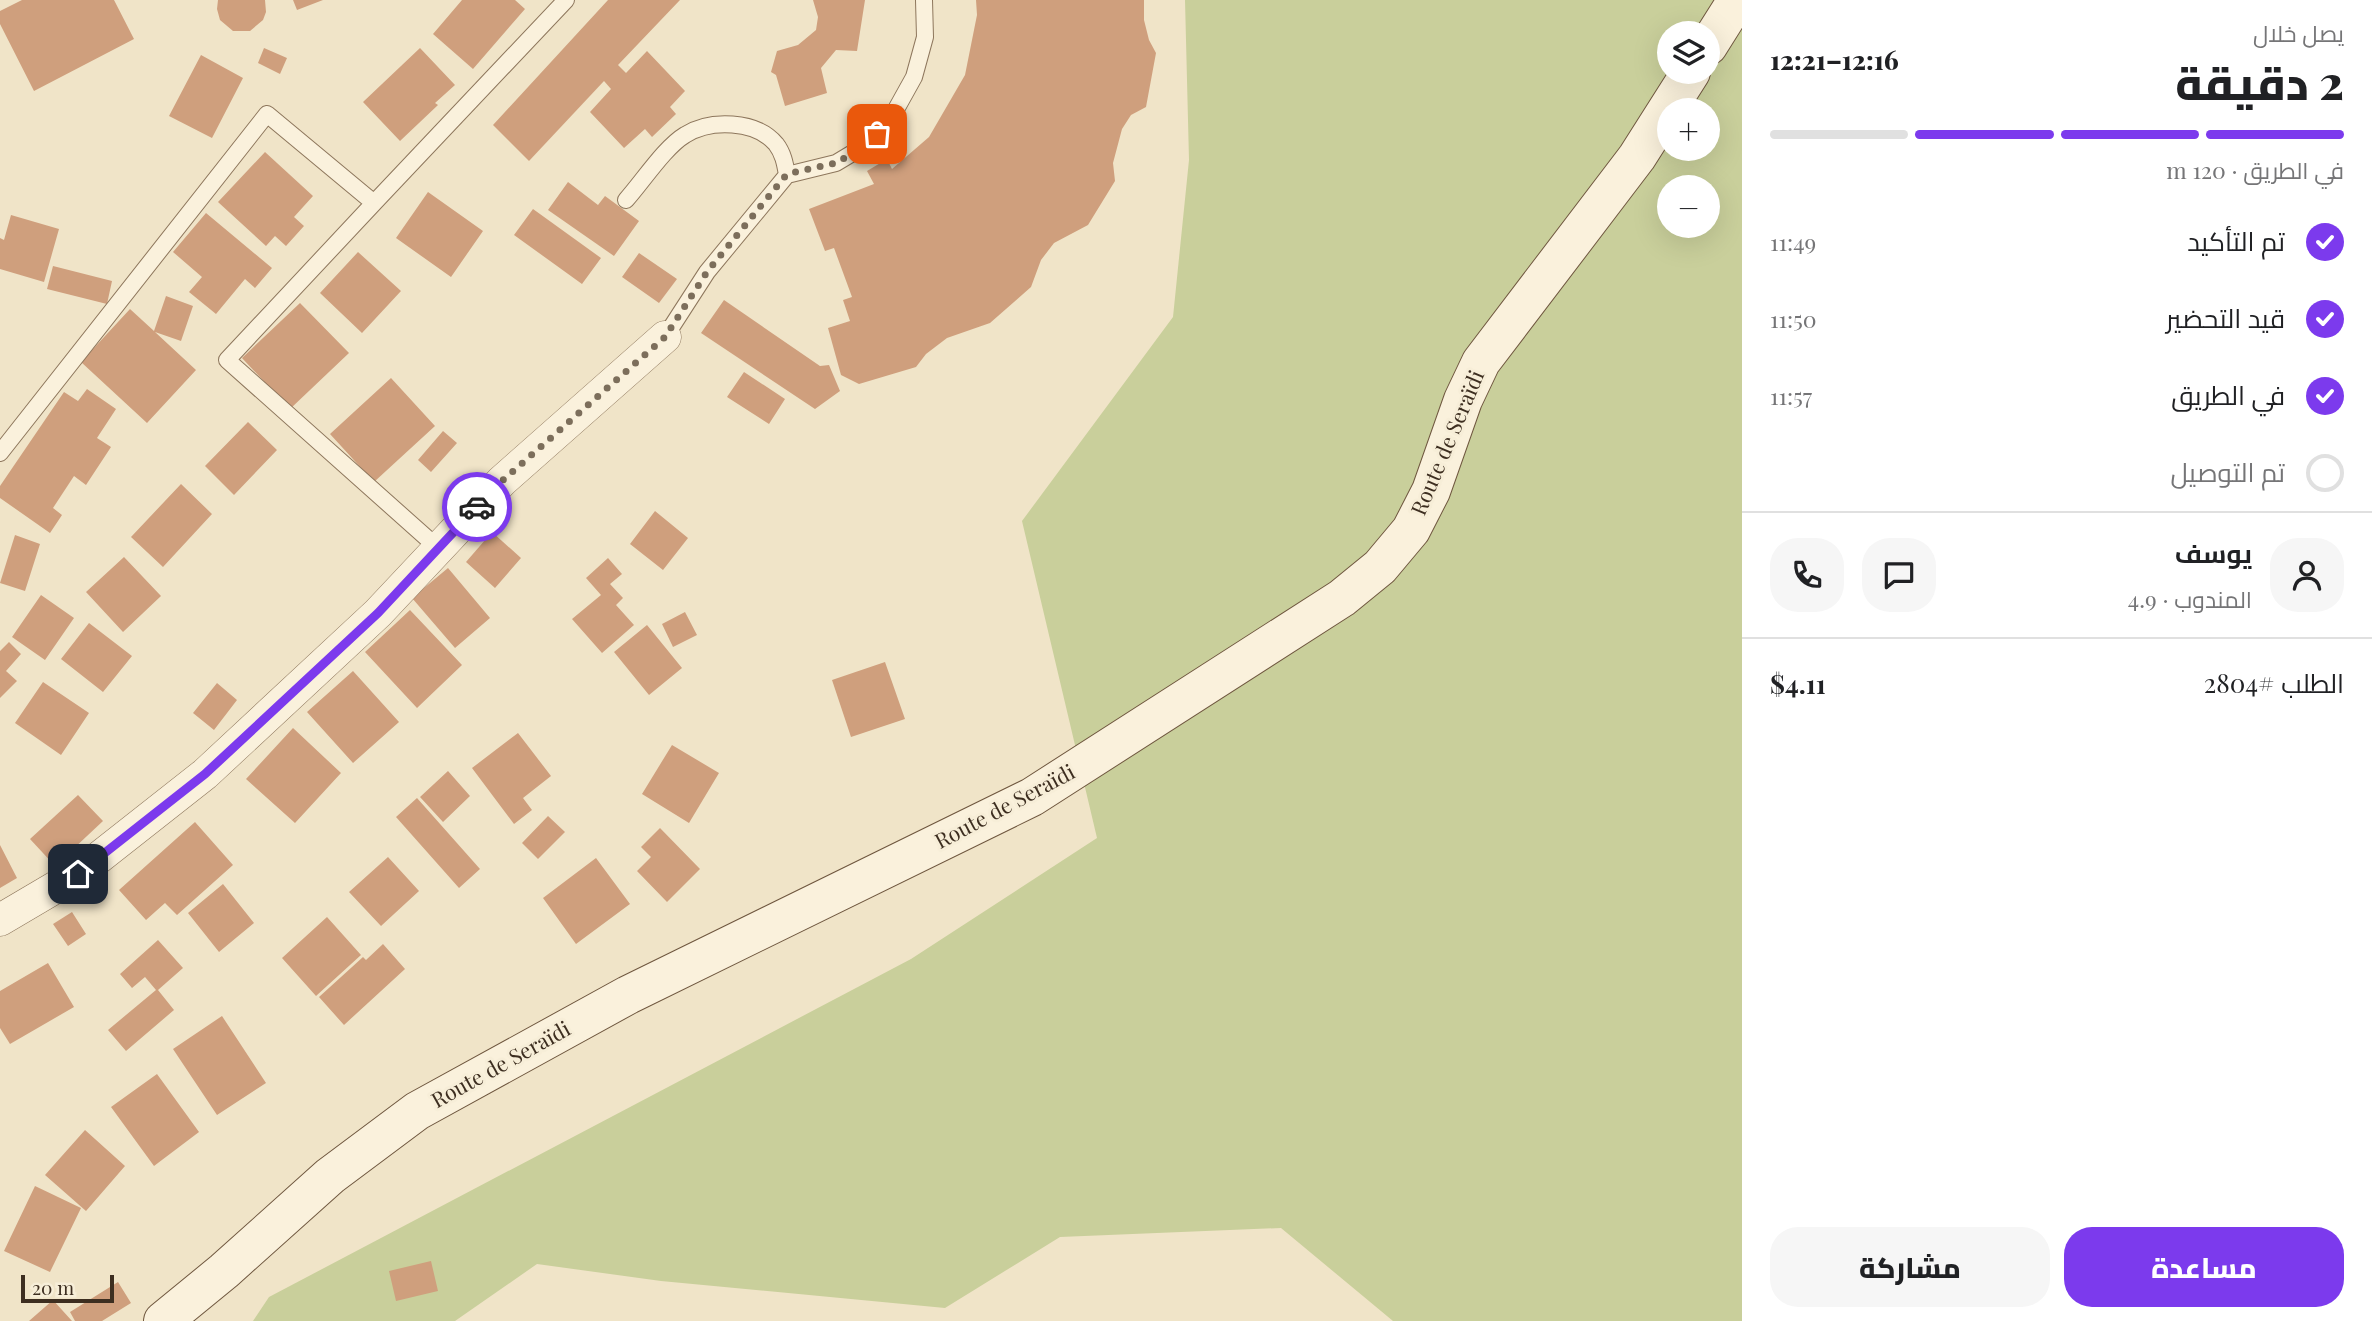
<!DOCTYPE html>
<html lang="ar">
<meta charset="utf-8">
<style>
body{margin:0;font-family:"Playfair Display",Cairo,serif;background:#f6f6f6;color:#202124;direction:rtl;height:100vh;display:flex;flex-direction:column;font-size:26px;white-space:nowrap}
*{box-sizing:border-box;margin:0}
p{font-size:23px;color:#757577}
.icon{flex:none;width:38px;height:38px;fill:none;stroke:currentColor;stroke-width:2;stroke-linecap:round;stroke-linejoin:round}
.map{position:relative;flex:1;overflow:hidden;direction:ltr}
.drawer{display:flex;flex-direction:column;background:#fff;width:630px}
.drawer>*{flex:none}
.controls{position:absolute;left:1657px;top:21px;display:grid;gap:14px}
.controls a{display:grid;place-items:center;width:63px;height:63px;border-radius:50%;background:#fff;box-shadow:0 7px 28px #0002;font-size:35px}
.scale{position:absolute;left:21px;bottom:18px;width:93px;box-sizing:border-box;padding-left:7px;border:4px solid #3d2e20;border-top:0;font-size:19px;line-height:24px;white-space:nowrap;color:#3d2e20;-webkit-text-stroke:5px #f7eed8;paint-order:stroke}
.pin{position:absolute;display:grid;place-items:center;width:60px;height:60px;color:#fff;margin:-30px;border-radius:14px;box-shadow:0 4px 10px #0006}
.courier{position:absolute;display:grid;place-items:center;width:70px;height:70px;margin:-35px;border:5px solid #7c3aed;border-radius:50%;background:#fff;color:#222;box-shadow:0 2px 9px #0007}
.headline em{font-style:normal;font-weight:800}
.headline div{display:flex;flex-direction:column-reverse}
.headline{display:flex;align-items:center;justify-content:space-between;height:119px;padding:0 28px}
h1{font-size:46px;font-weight:800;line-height:52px}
.bar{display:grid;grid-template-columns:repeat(4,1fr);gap:10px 7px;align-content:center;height:84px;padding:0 28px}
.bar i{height:9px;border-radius:5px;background:#e0e0e0}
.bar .current{background:#7c3aed}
.bar p{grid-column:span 4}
.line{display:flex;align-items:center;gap:18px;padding:0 28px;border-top:2px solid #e0e0e0}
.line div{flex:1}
.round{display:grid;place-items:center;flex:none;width:74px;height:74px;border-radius:28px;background:#f6f6f6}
ol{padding:0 28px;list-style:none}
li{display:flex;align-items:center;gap:21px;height:77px}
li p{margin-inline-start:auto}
li .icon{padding:7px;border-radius:50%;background:#7c3aed;color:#fff;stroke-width:4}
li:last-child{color:#757577}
li i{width:38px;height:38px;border:4px solid #e0e0e0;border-radius:50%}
.cta{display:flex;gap:14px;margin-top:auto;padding:14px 28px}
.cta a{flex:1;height:80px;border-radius:28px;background:#7c3aed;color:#fff;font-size:28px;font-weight:800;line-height:80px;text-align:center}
.cta a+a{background:#f6f6f6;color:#202124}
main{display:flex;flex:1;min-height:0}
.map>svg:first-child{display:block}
</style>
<main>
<section class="drawer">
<div class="headline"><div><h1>2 دقيقة</h1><p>يصل خلال</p></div><em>12:16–12:21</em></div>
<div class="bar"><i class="current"></i><i class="current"></i><i class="current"></i><i></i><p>في الطريق · 120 m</p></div>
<ol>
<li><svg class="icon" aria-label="check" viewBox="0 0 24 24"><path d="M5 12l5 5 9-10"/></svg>تم التأكيد<p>11:49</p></li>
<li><svg class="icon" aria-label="check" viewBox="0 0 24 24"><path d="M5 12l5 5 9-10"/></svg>قيد التحضير<p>11:50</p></li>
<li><svg class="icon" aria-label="check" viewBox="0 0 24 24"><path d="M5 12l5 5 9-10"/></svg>في الطريق<p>11:57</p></li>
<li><i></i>تم التوصيل</li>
</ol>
<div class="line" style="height:126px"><a class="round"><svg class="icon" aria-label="person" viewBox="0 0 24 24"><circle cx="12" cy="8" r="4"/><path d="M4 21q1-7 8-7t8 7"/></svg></a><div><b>يوسف</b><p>المندوب · 4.9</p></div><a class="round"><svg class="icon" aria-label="chat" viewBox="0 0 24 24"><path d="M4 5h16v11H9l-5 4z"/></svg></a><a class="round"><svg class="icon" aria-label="phone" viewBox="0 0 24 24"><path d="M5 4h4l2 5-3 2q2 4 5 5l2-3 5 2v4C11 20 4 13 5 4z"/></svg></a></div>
<div class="line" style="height:91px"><div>الطلب #2804</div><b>$4.11</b></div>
<div class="cta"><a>مساعدة</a><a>مشاركة</a></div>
</section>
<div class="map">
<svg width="1742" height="1321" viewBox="0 0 1742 1321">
<rect width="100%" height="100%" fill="#f0e4c8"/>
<path fill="#c9cf9b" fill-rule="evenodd" d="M1185 0H1742V1321H1393L1281 1228 1060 1237 945 1308 661 1281 537 1264 455 1321H253L269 1297 911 959 1097 838 1022 521 1173 317 1189 160ZM1670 33H1708V72H1670ZM1670 110H1708V149H1670ZM1670 187H1708V226H1670Z"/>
<path fill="#cf9f7d" d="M22 0H114L134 39 34 91 0 24V11Z
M218 0H265L266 12 263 20 250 31H233L220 20 217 9Z
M293 0H323L297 10Z
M462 0H515L525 9 473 69 433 34Z
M608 0H680L618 65 626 73 647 51 685 91 670 107 676 114 652 137 645 129 624 148 590 112 611 89 604 81 529 161 493 125Z
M813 0H865L857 51 836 50 821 68 827 93 785 106 776 75 771 72 777 51 798 45 816 30 818 17Z
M976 0H1144V20L1149 40 1156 53 1146 107 1131 115 1122 129 1113 163 1115 181 1088 225 1054 243 1041 260 1031 287 990 323 947 338 926 354 916 367 859 384 841 375 828 328 850 321 843 300 852 297 834 248 825 251 809 209 874 184 867 171 887 159 892 169 929 137 965 75 977 15Z
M264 48 287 58 280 74 258 63Z
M420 48 455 85 435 103 438 105 400 141 363 102Z
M201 55 243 78 212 138 169 116Z
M265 152 313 196 294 217 304 226 286 246 275 236 266 246 218 202Z
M568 182 598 205 605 196 639 221 614 256 548 210Z
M428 192 483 231 451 277 396 238Z
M533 209 601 258 582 284 514 235Z
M206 213 272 268 255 288 245 279 216 314 189 292 202 277 173 252Z
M11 215 59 229 44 282 0 269V238L4 240Z
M358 252 401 291 362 333 320 293Z
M639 253 677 279 659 303 622 277Z
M53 266 112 281 107 304 47 289Z
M166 296 193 306 181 341 155 332 196 370 147 423 81 362 130 309 154 331Z
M724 300 820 366 829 365 840 391 815 409 701 333Z
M300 303 349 353 290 409 242 358Z
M744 372 785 399 769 424 727 397Z
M391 378 435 426 374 482 330 434Z
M87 389 116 409 97 438 111 447 86 485 74 476 53 508 62 515 50 533 0 498V486L64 392 78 401Z
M248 422 277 450 234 495 205 466Z
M443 431 457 443 431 472 418 460Z
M181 484 212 514 163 567 131 537Z
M655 511 688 538 663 570 630 544Z
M492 532 521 558 495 588 466 562Z
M15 535 40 544 25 591 0 583Z
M124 557 161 596 123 632 86 592Z
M608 558 622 574 610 584 623 598 616 605 634 625 602 653 572 619 601 595 586 578Z
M448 568 490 618 455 648 412 598Z
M41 595 74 618 45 660 12 637Z
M410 610 462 665 417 708 365 652Z
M685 612 697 635 673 647 662 624Z
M89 623 132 656 103 692 61 659Z
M647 625 682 668 649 695 614 652Z
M9 642 21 654 6 671 17 681 0 698V651Z
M885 662 905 719 851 737 832 680Z
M353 671 399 722 353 763 307 712Z
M43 682 89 713 61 755 15 723Z
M217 683 237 700 214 730 193 713Z
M293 728 341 773 295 823 246 779Z
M518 733 551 776 523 798 532 810 514 824 472 768Z
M672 745 719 773 689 823 642 794Z
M448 771 470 796 443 822 420 797Z
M78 795 103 821 55 866 30 839Z
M417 798 480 869 459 888 396 817Z
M548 816 565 832 538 859 522 843Z
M195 822 233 865 177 915 165 903 146 920 119 890Z
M660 828 700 869 667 902 637 871 651 857 641 847Z
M0 845 17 878 0 888Z
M388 857 419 891 381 926 349 892Z
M596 858 630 904 576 944 543 898Z
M223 884 254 923 219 952 188 913Z
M72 912 86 934 68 946 53 924Z
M327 917 361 955 316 996 282 958Z
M158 940 183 968 158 990 174 1010 126 1051 108 1030 156 990 145 977 132 988 120 974Z
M383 944 405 969 344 1025 319 997 363 957 366 960Z
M48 963 74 1007 10 1044 0 1028V991Z
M222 1016 266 1083 217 1115 173 1049Z
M157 1074 199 1132 154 1166 111 1107Z
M85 1130 125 1166 86 1211 45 1175Z
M35 1186 81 1208 50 1272 4 1251Z
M431 1261 438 1291 396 1301 389 1271Z
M118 1282 131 1303 102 1321H75L70 1312Z
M53 1300 72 1321H29Z"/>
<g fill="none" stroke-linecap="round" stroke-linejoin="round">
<defs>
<path id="lane" d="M626 200C643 181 665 147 685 135 710 119 756 120 776 144 783 153 785 163 787 175
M374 203 566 0
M665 337 707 272 787 175 836 163 866 145 889 122 914 77 925 37 924 0
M0 453 267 114 374 203 227 360 438 548"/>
<path id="street" d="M0 920 78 874 205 774 378 613 502 481 665 337"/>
<path id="secondary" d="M1708 46 1737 0
M163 1321 224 1271 330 1176 417 1111 628 995 1032 797 1342 598 1380 567 1411 530 1431 491 1463 400 1481 362 1637 157 1691 72"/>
</defs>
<use href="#lane" stroke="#8d765c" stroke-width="18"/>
<use href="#street" stroke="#8d765c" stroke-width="33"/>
<use href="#secondary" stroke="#6f573f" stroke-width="40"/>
<use href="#lane" stroke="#faf1dc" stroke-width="16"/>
<use href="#street" stroke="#faf1dc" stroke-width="32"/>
<use href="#secondary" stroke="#faf1dc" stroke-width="38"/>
</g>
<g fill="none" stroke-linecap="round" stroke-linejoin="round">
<path stroke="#7c6e5b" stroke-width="7" stroke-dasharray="0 12.6" d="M477 507 502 481 665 337 707 272 787 174 836 163 866 145 877 134"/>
<path stroke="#7c3aed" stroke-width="9" d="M78 874 205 774 378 613 477 507"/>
</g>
<g text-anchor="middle" stroke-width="6" stroke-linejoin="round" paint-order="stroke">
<g font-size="21" fill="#3d2e20" stroke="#f7eed8">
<text transform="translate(1448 443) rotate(-67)" y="7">Route de Seraïdi</text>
<text transform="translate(1005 807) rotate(-28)" y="7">Route de Seraïdi</text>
<text transform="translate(501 1065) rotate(-29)" y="7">Route de Seraïdi</text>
</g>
</g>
</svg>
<div class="controls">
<a><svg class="icon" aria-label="layers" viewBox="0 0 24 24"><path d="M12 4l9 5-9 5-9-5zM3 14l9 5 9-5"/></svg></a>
<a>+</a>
<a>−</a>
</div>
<div class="scale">20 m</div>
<div class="pin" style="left:877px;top:134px;background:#ea580c"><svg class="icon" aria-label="bag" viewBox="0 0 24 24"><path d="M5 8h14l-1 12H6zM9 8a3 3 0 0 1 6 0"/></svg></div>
<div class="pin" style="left:78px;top:874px;background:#1f2937"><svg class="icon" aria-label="home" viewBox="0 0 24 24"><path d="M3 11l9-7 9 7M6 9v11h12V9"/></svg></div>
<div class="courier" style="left:477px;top:507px"><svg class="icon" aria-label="car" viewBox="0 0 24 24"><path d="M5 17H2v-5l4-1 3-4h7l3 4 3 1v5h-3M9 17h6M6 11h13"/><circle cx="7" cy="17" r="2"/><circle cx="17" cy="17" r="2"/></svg></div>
</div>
</main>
